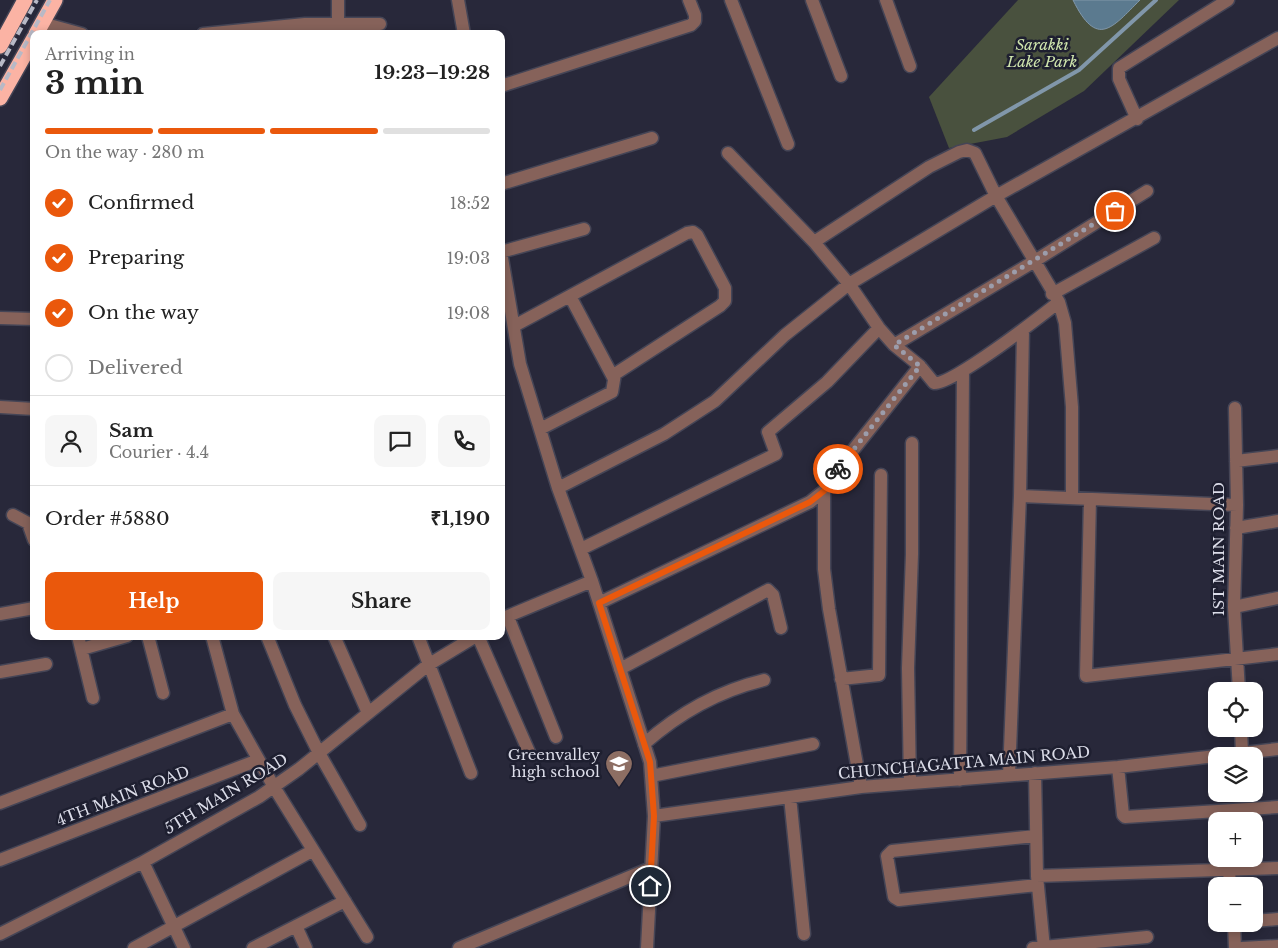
<!DOCTYPE html>
<meta charset="utf-8">
<style>
body{margin:0;font-family:"Libre Baskerville",serif;background:#f6f6f6;color:#222;height:100vh;display:flex;flex-direction:column;font-size:19px;white-space:nowrap}
*{box-sizing:border-box;margin:0}
p{font-size:16px;color:#767676}
.icon{flex:none;width:28px;height:28px;fill:none;stroke:currentColor;stroke-width:2;stroke-linecap:round;stroke-linejoin:round}
.map{position:relative;flex:1;overflow:hidden}
.panel{position:absolute;left:30px;top:30px;width:475px;height:610px;display:flex;flex-direction:column;background:#fff;border-radius:10px;box-shadow:0 2px 8px #0003}
.panel>*{flex:none}
.fabs{position:absolute;left:1208px;top:682px;display:grid;gap:10px}
.fabs a{display:grid;place-items:center;width:55px;height:55px;border-radius:10px;background:#fff;box-shadow:0 2px 8px #0003;font-size:25px}
.pin{position:absolute;display:grid;place-items:center;width:42px;height:42px;color:#fff;margin:-21px;border:2px solid #fff;border-radius:50%;box-shadow:0 1px 5px #0007}
.courier{position:absolute;display:grid;place-items:center;width:50px;height:50px;margin:-25px;border:4px solid #ea580c;border-radius:50%;background:#fff;color:#222;box-shadow:0 1px 6px #0007}
.head em{font-style:normal;font-weight:700}
.head div{display:flex;flex-direction:column-reverse}
.head{display:flex;align-items:center;justify-content:space-between;height:85px;padding:0 15px}
h1{font-size:32px;font-weight:700;line-height:38px}
.bar{display:grid;grid-template-columns:repeat(4,1fr);gap:8px 5px;align-content:center;height:60px;padding:0 15px}
.bar i{height:6px;border-radius:4px;background:#e0e0e0}
.bar .active{background:#ea580c}
.bar p{grid-column:span 4}
.line{display:flex;align-items:center;gap:12px;padding:0 15px;border-top:1px solid #e0e0e0}
.line div{flex:1}
.round{display:grid;place-items:center;flex:none;width:52px;height:52px;border-radius:10px;background:#f6f6f6}
ol{padding:0 15px;list-style:none}
li{display:flex;align-items:center;gap:15px;height:55px}
li p{margin-inline-start:auto}
li .icon{padding:5px;border-radius:50%;background:#ea580c;color:#fff;stroke-width:4}
li:last-child{color:#767676}
li i{width:28px;height:28px;border:2px solid #e0e0e0;border-radius:50%}
.action{display:flex;gap:10px;margin-top:auto;padding:10px 15px}
.action a{flex:1;height:58px;border-radius:10px;background:#ea580c;color:#fff;font-size:20px;font-weight:700;line-height:58px;text-align:center}
.action a+a{background:#f6f6f6;color:#222}
.map>svg:first-child{display:block}
</style>
<div class="map">
<svg width="1278" height="948" viewBox="0 0 1278 948">
<rect width="100%" height="100%" fill="#28283a"/>
<path fill="#49513e" d="M1018 0H1179L1084 91 1007 137 949 148 929 97Z"/>
<path fill="#5b7a8f" stroke="#8197aa" d="M1073 0H1140C1112 28 1097 49 1073 0Z"/>
<g fill="none" stroke-linecap="round" stroke-linejoin="round">
<path stroke="#8197aa" stroke-width="4" d="M974 130 1079 70 1156 0"/>
<defs>
<path id="minor" d="M458 0 464 34
M731 0 788 144
M812 0 841 76
M886 0 910 66
M42 23 82 34
M338 24V0
M203 34 305 24H380
M501 86 691 25 695 21V15L689 0
M1137 119 1119 79V68L1228 0
M728 153 814 242 849 284 879 328 894 345 920 366 934 383C950 387 1041 316 1059 302
M501 184 652 138
M814 242 929 167 959 152 967 150 975 153 996 196 1278 38
M501 252 520 364 558 488 592 581 650 762 654 816 647 948
M501 252 584 229
M1052 294 1154 238
M570 296 614 379
M0 318 34 319
M514 326 687 233 693 232 697 235 725 288V301L720 306 615 374 612 392 540 429
M894 345 1033 262 1147 191
M0 407 34 409
M1235 408 1237 505 1234 607 1239 691
M1236 461 1278 456
M558 488 664 434 715 401 785 335 849 284 996 196 1059 302 1065 323 1072 407V498
M824 491V569L829 609 861 787
M1020 496 1023 330
M1090 499 1086 676 1278 654
M13 515 28 523 34 540
M1236 528 1278 521
M581 549 776 454 768 432 827 382 879 328
M599 603 810 502 824 491 834 474 920 366
M1234 607 1278 598
M0 614 34 608
M508 617 556 737
M501 619 592 581
M78 636 93 698
M148 636 163 693
M212 636 233 714 274 787 367 937
M267 636 295 705 319 753 360 825
M334 636 368 713
M418 636 471 773
M478 636 529 752
M82 649 127 636
M620 669 768 590 773 595 781 628
M0 672 46 664
M841 679 879 675 881 475
M1241 729 1242 753
M644 744C679 713 718 691 764 680
M1118 767 1123 815 1125 817 1278 807
M1035 773 1037 876 1044 948
M1009 775 1020 496 1237 505
M651 776 813 744
M960 780 963 371
M910 783 908 668 912 554V443
M790 797 804 934
M0 803 233 714
M654 816 861 787 1118 767 1278 749
M1035 836 892 851 887 856 894 897 899 900 1037 885
M0 860 258 760
M143 862 184 948
M1229 869 1230 886
M1037 876 1278 868
M1254 921 1278 919
M1234 924 1235 948
M296 926 306 948
M0 934 143 862 259 797 299 769 428 665 476 636
M134 948 312 851
M253 948 345 901
M459 948 651 868
M1033 948 1147 937
M1242 948 1278 946"/>
<path id="highway" d="M36 34 55 0
M0 46 25 0
M0 98 34 38"/>
</defs>
<use href="#minor" stroke="#454556" stroke-width="15"/>
<use href="#highway" stroke="#454556" stroke-width="18"/>
<use href="#minor" stroke="#86625a" stroke-width="12"/>
<use href="#highway" stroke="#fbb3a4" stroke-width="15"/>
<path stroke="#b8b9c6" stroke-width="4" stroke-dasharray="8 4" stroke-linecap="butt" d="M0 66 37 0
M0 90 50 0"/>
</g>
<g fill="none" stroke-linecap="round" stroke-linejoin="round">
<path stroke="#9c9dab" stroke-width="5" stroke-dasharray="0 9" d="M838 469 920 366 894 345 1115 211"/>
<path stroke="#ea580c" stroke-width="6" d="M650 886 654 816 650 762 599 603 810 502 824 491 838 469"/>
</g>
<defs>
<symbol id="school-pin" viewBox="-11 -11 22 30"><path d="M0 17L-7.5 6A9.5 9.5 0 1 1 7.5 6Z" fill="#8d6e63" stroke="#1e1f30"/><path d="M0-5L7-2L0 1L-7-2ZM-4 1L0 2.5L4 1V4Q0 6-4 4Z" fill="#fff"/></symbol>
</defs>
<g fill-rule="evenodd">
<use href="#school-pin" x="603" y="748" width="32" height="43"/>
</g>
<g text-anchor="middle" stroke-width="5" stroke-linejoin="round" paint-order="stroke">
<g font-size="15" font-style="italic" fill="#cfe5ad" stroke="#1e1f30">
<text x="1042" y="50">Sarakki<tspan x="1042" dy="17">Lake Park</tspan></text>
</g>
<g font-size="15" fill="#dbdce8" stroke="#1e1f30">
<text transform="translate(1219 549) rotate(-90)" y="5">1ST MAIN ROAD</text>
<text transform="translate(964 763) rotate(-5)" y="5">CHUNCHAGATTA MAIN ROAD</text>
<text transform="translate(226 794) rotate(-31)" y="5">5TH MAIN ROAD</text>
<text transform="translate(123 796) rotate(-21)" y="5">4TH MAIN ROAD</text>
</g>
<g font-size="15" fill="#dbdce8" stroke="#1e1f30" text-anchor="end">
<text x="600" y="760">Greenvalley<tspan x="600" dy="17">high school</tspan></text>
</g>
</g>
</svg>
<div class="fabs">
<a><svg class="icon" aria-label="locate" viewBox="0 0 24 24"><circle cx="12" cy="12" r="6"/><path d="M12 2v4M12 18v4M2 12h4M18 12h4"/></svg></a>
<a><svg class="icon" aria-label="layers" viewBox="0 0 24 24"><path d="M12 4l9 5-9 5-9-5zM3 14l9 5 9-5"/></svg></a>
<a>+</a>
<a>−</a>
</div>
<div class="pin" style="left:1115px;top:211px;background:#ea580c"><svg class="icon" aria-label="bag" viewBox="0 0 24 24"><path d="M5 8h14l-1 12H6zM9 8a3 3 0 0 1 6 0"/></svg></div>
<div class="pin" style="left:650px;top:886px;background:#1f2937"><svg class="icon" aria-label="home" viewBox="0 0 24 24"><path d="M3 11l9-7 9 7M6 9v11h12V9"/></svg></div>
<div class="courier" style="left:838px;top:469px"><svg class="icon" aria-label="bike" viewBox="0 0 24 24"><circle cx="6" cy="16" r="4"/><circle cx="18" cy="16" r="4"/><path d="M6 16l4-8h5l3 8M10 8l3 8H6M13 5h3"/></svg></div>
<section class="panel">
<div class="head"><div><h1>3 min</h1><p>Arriving in</p></div><em>19:23–19:28</em></div>
<div class="bar"><i class="active"></i><i class="active"></i><i class="active"></i><i></i><p>On the way · 280 m</p></div>
<ol>
<li><svg class="icon" aria-label="check" viewBox="0 0 24 24"><path d="M5 12l5 5 9-10"/></svg>Confirmed<p>18:52</p></li>
<li><svg class="icon" aria-label="check" viewBox="0 0 24 24"><path d="M5 12l5 5 9-10"/></svg>Preparing<p>19:03</p></li>
<li><svg class="icon" aria-label="check" viewBox="0 0 24 24"><path d="M5 12l5 5 9-10"/></svg>On the way<p>19:08</p></li>
<li><i></i>Delivered</li>
</ol>
<div class="line" style="height:90px"><a class="round"><svg class="icon" aria-label="person" viewBox="0 0 24 24"><circle cx="12" cy="8" r="4"/><path d="M4 21q1-7 8-7t8 7"/></svg></a><div><b>Sam</b><p>Courier · 4.4</p></div><a class="round"><svg class="icon" aria-label="chat" viewBox="0 0 24 24"><path d="M4 5h16v11H9l-5 4z"/></svg></a><a class="round"><svg class="icon" aria-label="phone" viewBox="0 0 24 24"><path d="M5 4h4l2 5-3 2q2 4 5 5l2-3 5 2v4C11 20 4 13 5 4z"/></svg></a></div>
<div class="line" style="height:65px"><div>Order #5880</div><b>₹1,190</b></div>
<div class="action"><a>Help</a><a>Share</a></div>
</section>
</div>
